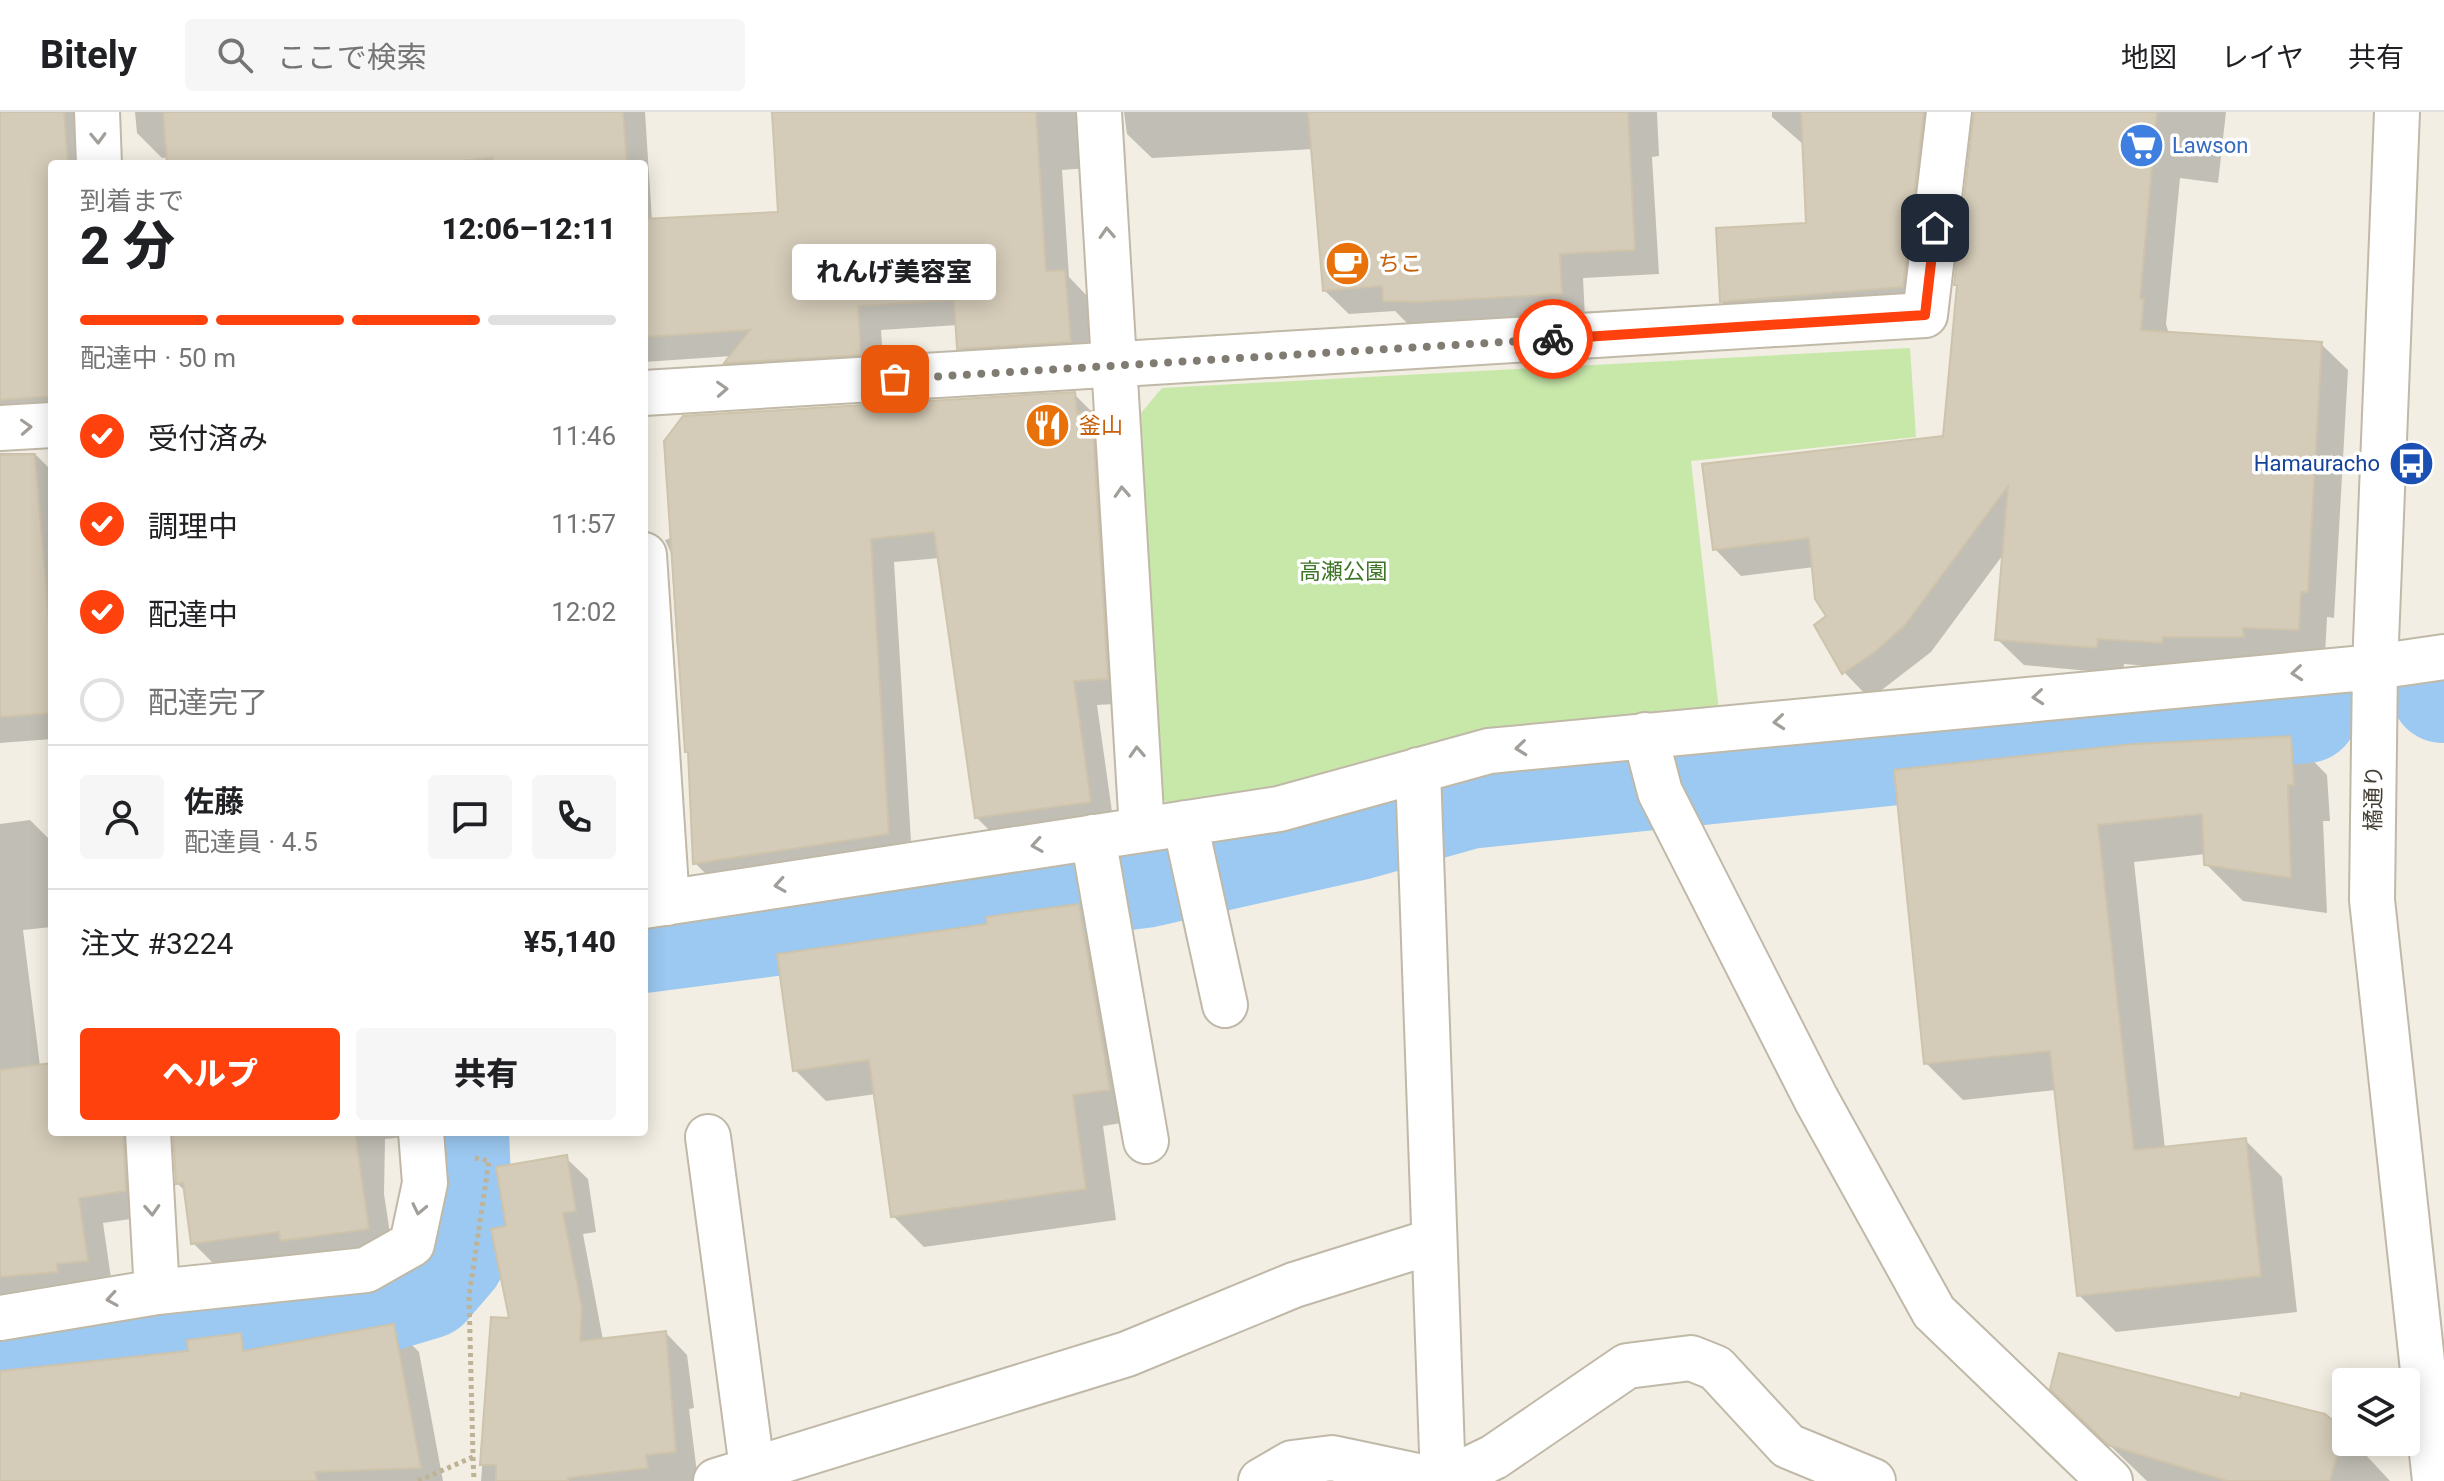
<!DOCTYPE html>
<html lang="ja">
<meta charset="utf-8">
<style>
body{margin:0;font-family:Roboto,"Noto Sans JP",sans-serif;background:#f6f6f6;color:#202124;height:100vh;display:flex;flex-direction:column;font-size:30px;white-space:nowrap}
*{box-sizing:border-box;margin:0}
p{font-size:26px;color:#757577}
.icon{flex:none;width:44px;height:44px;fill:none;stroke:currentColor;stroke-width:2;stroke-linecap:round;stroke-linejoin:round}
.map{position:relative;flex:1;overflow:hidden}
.side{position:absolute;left:48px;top:48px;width:600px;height:976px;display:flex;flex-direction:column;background:#fff;border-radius:8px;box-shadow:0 4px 20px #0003}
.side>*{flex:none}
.tools{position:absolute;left:2332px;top:1256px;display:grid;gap:16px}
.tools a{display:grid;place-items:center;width:88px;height:88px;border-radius:8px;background:#fff;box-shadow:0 4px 20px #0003;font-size:40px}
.pin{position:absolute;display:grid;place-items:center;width:68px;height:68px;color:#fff;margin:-34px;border-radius:16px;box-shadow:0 4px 12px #0006}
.courier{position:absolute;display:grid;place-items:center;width:80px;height:80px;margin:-40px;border:6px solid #ff410d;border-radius:50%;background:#fff;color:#222;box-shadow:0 2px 10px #0007}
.bubble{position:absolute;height:56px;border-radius:8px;background:#fff;box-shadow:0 4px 20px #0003;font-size:26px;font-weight:800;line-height:56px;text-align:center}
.summary em{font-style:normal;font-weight:800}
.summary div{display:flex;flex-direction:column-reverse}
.summary{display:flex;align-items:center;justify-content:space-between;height:136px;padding:0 32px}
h1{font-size:52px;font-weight:800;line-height:60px}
.bar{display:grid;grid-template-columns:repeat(4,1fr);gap:12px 8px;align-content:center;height:96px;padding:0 32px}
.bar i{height:10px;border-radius:6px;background:#e0e0e0}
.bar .on{background:#ff410d}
.bar p{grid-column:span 4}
.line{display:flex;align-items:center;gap:20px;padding:0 32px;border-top:2px solid #e0e0e0}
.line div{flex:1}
.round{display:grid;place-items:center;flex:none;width:84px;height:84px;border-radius:8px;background:#f6f6f6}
ol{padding:0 32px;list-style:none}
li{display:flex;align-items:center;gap:24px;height:88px}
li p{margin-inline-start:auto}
li .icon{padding:8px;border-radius:50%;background:#ff410d;color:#fff;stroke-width:4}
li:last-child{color:#757577}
li i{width:44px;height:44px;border:4px solid #e0e0e0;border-radius:50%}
.button{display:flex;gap:16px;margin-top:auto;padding:16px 32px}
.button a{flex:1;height:92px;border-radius:8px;background:#ff410d;color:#fff;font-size:32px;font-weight:800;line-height:92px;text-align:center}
.button a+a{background:#f6f6f6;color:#202124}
header{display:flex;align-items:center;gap:48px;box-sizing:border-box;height:112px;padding:0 40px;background:#fff;border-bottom:2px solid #e0e0e0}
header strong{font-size:38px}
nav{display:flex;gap:44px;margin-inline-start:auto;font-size:28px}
.search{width:560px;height:72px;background:#f6f6f6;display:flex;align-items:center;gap:20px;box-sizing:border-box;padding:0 28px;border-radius:8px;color:#757577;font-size:30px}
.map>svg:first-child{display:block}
</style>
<header>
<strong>Bitely</strong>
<div class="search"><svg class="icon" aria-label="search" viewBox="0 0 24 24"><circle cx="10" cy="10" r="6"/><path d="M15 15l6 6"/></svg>ここで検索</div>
<nav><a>地図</a><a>レイヤ</a><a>共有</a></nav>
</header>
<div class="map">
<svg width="2444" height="1369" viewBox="0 0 2444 1369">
<rect width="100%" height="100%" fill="#f2eee3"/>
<path fill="#c8e8aa" d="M1910 236 1916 325 1691 349 1719 599 1176 698 1160 685 1141 301 1162 276Z"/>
<path fill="#0003" d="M0 0H85L98 52H52V314L2 331 0 341H34L52 359V627L0 631Z
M135 0H645L652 109 781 102 774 0H1119L1088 56 1062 58 1069 165 1088 185 1094 254 983 260 959 236 958 213 881 218 884 266 750 274 727 251 732 244 644 250V52H169V45L162 46 137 21Z
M1124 0H1657L1659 44 1652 45 1659 162 1583 166 1585 206 1409 213 1395 199 1349 202 1324 178 1313 37 1152 46 1127 22Z
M1772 0H1935L1931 203 1751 218 1722 190 1808 113 1804 33 1772 5Z
M1991 0H2226L2218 71 2180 66 2166 212 2169 222 2321 232 2348 258 2334 506 2327 505 2325 543 2269 541V551L2189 550 2188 557 2124 552 2123 562 2024 553 1997 527 2005 440 1931 540 1870 587 1844 560 1814 455 1741 464 1715 437 1945 326Z
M1074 282 1098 306 1131 591 1097 593 1114 714 1001 730 977 706 940 446 894 450 912 746 719 775 695 751 681 541 677 537 671 441 665 428Z
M2291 626 2327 663 2330 709H2323L2327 801 2243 789 2206 752V742L2134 750 2165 1037 2245 1028 2282 1065 2297 1200 2116 1220 2079 1183 2056 978 1963 988 1926 951 1896 660Z
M30 708 52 730V815L23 818 40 954 52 953V1020H171L159 1024 151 1104 103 1111 112 1173 0 1194V712Z
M1079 794 1110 826 1140 1008 1103 1014 1116 1108 924 1135 893 1104 876 982 826 989 795 958 989 814Z
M175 1020H415L416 1024 385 1027 384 1082 393 1141 218 1156 193 1131 186 1080 178 1072Z
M566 1046 588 1067 596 1120 583 1122 603 1228 666 1221 687 1243 694 1296 689 1297 698 1369H481L493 1207 512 1209 508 1116Z
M393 1214 419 1240 443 1369H0V1261L190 1241 240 1223 256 1239Z
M2343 1319 2346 1330H2354L2390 1369H2147L2100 1324Z"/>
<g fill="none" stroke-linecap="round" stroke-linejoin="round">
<path stroke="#9cc9f1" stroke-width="106" d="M2443 578 2444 577
M644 828 1144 763 1358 715 1468 684 2306 598
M0 1242 360 1194 427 1174 452 1145 459 1093 456 1020"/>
</g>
<path fill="#d4cbb8" stroke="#cec3ab" stroke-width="2" d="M0 0H64L68 52H52V284L0 288Z
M163 0H623L627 52H494L493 45 436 52H167Z
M772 0H1036L1046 159 1065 158 1071 230 957 237 954 188 858 194 861 243 724 251 750 218 644 225V107L778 100Z
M1308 0H1628L1635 138 1560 142 1562 182 1417 190 1383 189 1382 174 1323 179Z
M1801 0H1924L1903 175 1720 190 1716 116 1806 111Z
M1974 0H2157L2140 187H2144L2141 218 2322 230 2308 480H2301L2299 518 2243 516 2244 525H2163L2162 531 2098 527 2097 536 1995 528 2008 374 1905 513 1875 540 1842 562 1814 513 1826 504 1815 487 1809 426 1713 438 1702 352 1943 324 1957 173H1954Z
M1075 280 1077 301 1092 299 1108 567 1074 569 1091 690 975 706 934 420 871 427 889 722 693 752 688 640H685L664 329 683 304Z
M35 342 49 509H52V601L0 605V343Z
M2291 624 2294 673H2288L2291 766 2204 753 2202 702 2098 713 2134 1038 2246 1026 2261 1164 2077 1184 2050 939 1924 952 1894 658 2134 632Z
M1079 792 1110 978 1073 983 1086 1077 891 1105 869 948 793 959 777 842 987 812 986 805Z
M52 951V1020H123L126 1079 79 1086 88 1149 57 1152 58 1160 0 1165V958Z
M173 1020H355L369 1117 280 1129 279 1120 191 1132 183 1071 176 1072Z
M567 1043 576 1099 563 1101 582 1196 580 1229 666 1219 676 1340 646 1343 648 1356 568 1366V1369H496V1353H480L491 1205 509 1206 491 1117 506 1114 496 1055Z
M394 1212 421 1356 315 1360 317 1369H0V1259L188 1239 187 1228 241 1221 243 1239Z
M2059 1241 2240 1286 2241 1281 2325 1302 2344 1318 2330 1369H2227L2108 1333 2050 1277Z"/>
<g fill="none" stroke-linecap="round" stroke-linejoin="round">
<defs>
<path id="minor" d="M97 0 99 52
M1099 0 1142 718
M2397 0 2375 555 2372 788 2435 1369
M644 281 1925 203 1949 0
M0 316 52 313
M644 443 667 791
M1645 623 1660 680 1816 987 1934 1200 2110 1369
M1418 658 1443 1369
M1185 711 1225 893
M1093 725 1146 1029
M644 794 1279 697 1489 639 2375 555 2444 545
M148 1020 157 1180
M708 1025 752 1356
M0 1206 157 1180 366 1158 412 1132 425 1071 421 1020
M716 1369 1127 1242 1294 1173 1434 1129
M1261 1369 1292 1351 1332 1346 1441 1369
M1444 1369 1494 1345 1627 1254 1691 1246 1716 1256 1788 1334 1873 1369"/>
</defs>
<use href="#minor" stroke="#c0b9a8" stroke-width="48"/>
<path stroke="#bfb396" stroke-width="5" stroke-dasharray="4 4" stroke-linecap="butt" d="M473 1345 474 1369
M418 1369 473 1345 469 1184 489 1049 475 1046"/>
<use href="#minor" stroke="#fff" stroke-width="44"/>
</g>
<defs><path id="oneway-chevron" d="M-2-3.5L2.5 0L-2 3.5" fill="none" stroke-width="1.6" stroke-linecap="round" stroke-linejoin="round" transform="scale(2)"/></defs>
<g stroke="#a29e99">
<use href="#oneway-chevron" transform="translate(98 26) rotate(88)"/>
<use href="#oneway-chevron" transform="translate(1107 121) rotate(-93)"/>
<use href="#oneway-chevron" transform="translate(722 277) rotate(-3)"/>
<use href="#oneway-chevron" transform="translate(26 315) rotate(-3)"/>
<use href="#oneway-chevron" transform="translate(1122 380) rotate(-93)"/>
<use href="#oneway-chevron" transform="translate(2297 561) rotate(175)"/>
<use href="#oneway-chevron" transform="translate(2038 585) rotate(175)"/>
<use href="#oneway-chevron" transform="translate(1779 610) rotate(175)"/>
<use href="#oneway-chevron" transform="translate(1521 636) rotate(174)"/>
<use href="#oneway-chevron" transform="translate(1137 640) rotate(-93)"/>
<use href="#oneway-chevron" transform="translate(1037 733) rotate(171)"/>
<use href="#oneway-chevron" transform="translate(780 773) rotate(171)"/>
<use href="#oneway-chevron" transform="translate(419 1097) rotate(102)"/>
<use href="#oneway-chevron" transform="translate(152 1098) rotate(87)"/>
<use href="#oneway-chevron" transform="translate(112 1187) rotate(171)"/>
</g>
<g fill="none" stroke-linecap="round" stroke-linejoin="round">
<path stroke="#817c71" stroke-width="8" stroke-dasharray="0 14.4" d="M895 267 1553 227"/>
<path stroke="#ff410d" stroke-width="10" d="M1553 227 1925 203 1935 116"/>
</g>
<defs>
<symbol id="supermarket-disc" viewBox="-11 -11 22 22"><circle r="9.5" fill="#3f7fe0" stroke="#fff"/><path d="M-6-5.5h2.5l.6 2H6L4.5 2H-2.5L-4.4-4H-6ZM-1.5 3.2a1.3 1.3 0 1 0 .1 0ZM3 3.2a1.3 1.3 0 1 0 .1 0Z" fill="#fff"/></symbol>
<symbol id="cafe-disc" viewBox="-11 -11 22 22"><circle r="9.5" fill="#e8710a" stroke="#fff"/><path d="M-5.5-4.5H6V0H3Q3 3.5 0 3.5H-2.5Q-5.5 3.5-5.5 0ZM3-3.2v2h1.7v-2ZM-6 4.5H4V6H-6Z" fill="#fff"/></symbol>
<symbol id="restaurant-disc" viewBox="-11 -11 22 22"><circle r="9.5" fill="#e8710a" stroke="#fff"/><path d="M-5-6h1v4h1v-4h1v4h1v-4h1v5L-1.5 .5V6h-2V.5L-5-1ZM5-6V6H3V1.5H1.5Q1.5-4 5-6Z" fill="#fff"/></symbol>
<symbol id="bus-disc" viewBox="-11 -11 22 22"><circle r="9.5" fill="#1a4fb4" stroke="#fff"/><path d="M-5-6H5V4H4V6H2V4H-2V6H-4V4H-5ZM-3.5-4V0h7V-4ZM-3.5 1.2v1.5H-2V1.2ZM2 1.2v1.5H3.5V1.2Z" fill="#fff"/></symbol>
</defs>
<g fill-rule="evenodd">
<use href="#supermarket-disc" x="2116" y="8" width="51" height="51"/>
<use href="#cafe-disc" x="1322" y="126" width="51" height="51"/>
<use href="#restaurant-disc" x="1022" y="288" width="51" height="51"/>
<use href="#bus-disc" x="2386" y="326" width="51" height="51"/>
</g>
<g text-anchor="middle" stroke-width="7" stroke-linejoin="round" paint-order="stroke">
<g font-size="22" fill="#366cbe" stroke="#fff" text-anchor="start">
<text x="2172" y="41">Lawson</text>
</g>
<g font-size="22" fill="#c56008" stroke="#fff" text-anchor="start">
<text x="1378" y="159">ちこ</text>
<text x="1079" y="321">釜山</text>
</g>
<g font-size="22" fill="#164399" stroke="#fff" text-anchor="end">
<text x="2380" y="359">Hamauracho</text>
</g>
<g font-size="22" fill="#3f7626" stroke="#fff">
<text x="1343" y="467">高瀬公園</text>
</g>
<g font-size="22" fill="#443e33" stroke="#fff">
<text transform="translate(2373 686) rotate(-89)" y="8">橘通り</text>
</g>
</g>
</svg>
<div class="tools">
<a><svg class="icon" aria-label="layers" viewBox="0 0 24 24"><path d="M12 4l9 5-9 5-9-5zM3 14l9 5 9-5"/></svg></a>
</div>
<div class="pin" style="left:895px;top:267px;background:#ea580c"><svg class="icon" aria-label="bag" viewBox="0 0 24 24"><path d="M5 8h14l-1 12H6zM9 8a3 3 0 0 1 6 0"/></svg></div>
<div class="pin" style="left:1935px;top:116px;background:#1f2937"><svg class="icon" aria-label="home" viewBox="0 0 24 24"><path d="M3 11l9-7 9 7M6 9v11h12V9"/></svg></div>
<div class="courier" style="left:1553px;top:227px"><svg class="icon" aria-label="bike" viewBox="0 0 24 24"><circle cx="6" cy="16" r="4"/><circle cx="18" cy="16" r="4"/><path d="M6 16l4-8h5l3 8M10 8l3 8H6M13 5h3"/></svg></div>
<div class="bubble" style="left:792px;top:132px;width:204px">れんげ美容室</div>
<section class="side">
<div class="summary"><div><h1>2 分</h1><p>到着まで</p></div><em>12:06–12:11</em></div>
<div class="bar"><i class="on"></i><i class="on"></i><i class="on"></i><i></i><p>配達中 · 50 m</p></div>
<ol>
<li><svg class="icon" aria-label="check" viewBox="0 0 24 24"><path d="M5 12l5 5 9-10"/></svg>受付済み<p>11:46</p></li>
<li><svg class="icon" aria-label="check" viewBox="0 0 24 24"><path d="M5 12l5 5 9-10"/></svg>調理中<p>11:57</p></li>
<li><svg class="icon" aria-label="check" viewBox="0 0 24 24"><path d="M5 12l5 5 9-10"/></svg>配達中<p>12:02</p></li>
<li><i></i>配達完了</li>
</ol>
<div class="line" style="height:144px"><a class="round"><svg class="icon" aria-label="person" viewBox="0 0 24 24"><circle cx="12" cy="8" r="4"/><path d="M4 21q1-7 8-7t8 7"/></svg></a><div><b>佐藤</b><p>配達員 · 4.5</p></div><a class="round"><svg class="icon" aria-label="chat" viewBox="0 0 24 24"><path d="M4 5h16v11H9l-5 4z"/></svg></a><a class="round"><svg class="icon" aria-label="phone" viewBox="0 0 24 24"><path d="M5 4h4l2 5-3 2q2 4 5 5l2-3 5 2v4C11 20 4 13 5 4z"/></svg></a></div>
<div class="line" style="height:104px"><div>注文 #3224</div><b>¥5,140</b></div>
<div class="button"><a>ヘルプ</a><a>共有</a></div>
</section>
</div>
